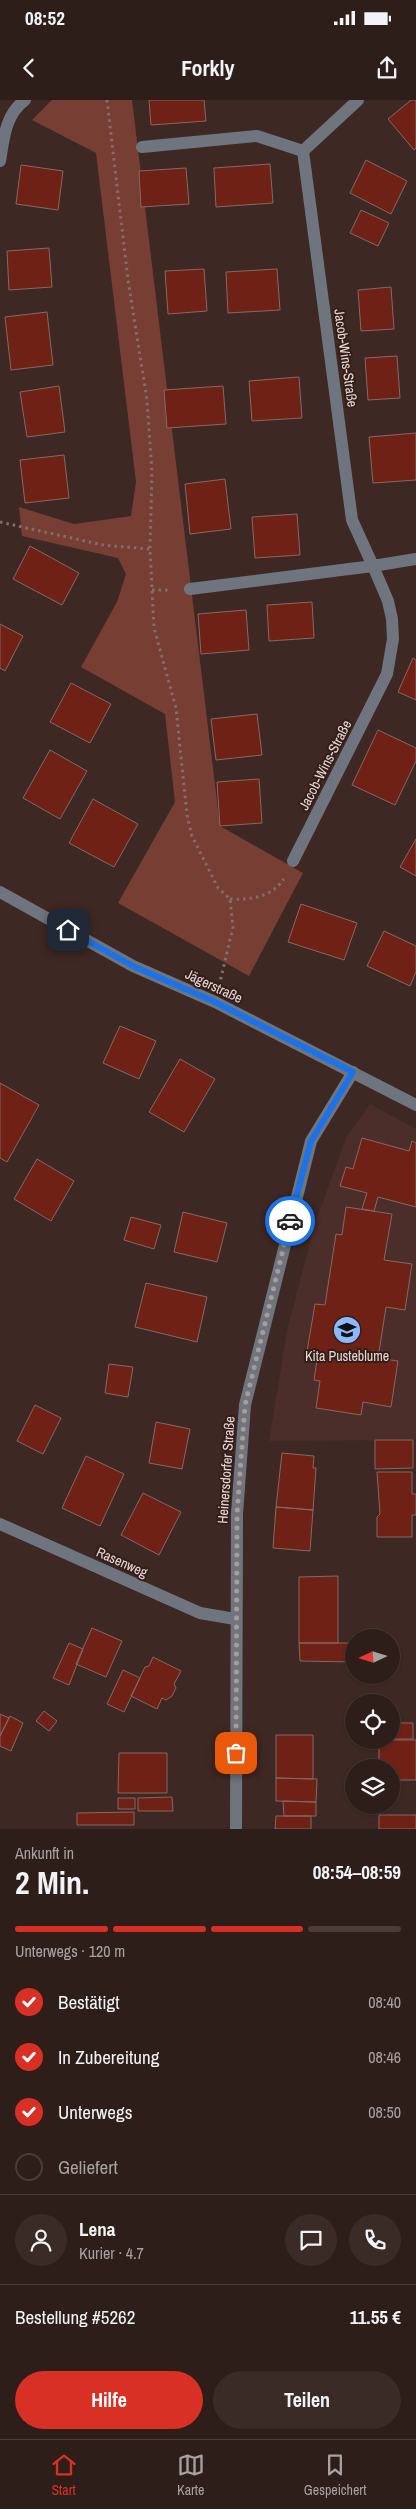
<!DOCTYPE html>
<html lang="de">
<meta charset="utf-8">
<style>
body{margin:0;font-family:"Archivo Narrow",sans-serif;background:#3a2b27;color:#f1f3f6;height:100vh;display:flex;flex-direction:column;font-size:19px;white-space:nowrap}
*{box-sizing:border-box;margin:0}
p{font-size:16px;color:#a7a2a2}
.icon{flex:none;width:28px;height:28px;fill:none;stroke:currentColor;stroke-width:2;stroke-linecap:round;stroke-linejoin:round}
.map{position:relative;height:1729px;overflow:hidden}
.drawer{display:flex;flex-direction:column;background:#2e1e1a;flex:1}
.drawer>*{flex:none}
.needle{width:32px;rotate:266deg}
.controls{position:absolute;left:345px;top:1529px;display:grid;gap:10px}
.controls a{display:grid;place-items:center;width:55px;height:55px;border-radius:50%;background:#2e1e1a;box-shadow:0 1px 4px #0004,0 0 0 1px #493c39;font-size:25px}
.pin{position:absolute;display:grid;place-items:center;width:42px;height:42px;color:#fff;margin:-21px;border-radius:10px;box-shadow:0 2px 8px #0006}
.courier{position:absolute;display:grid;place-items:center;width:50px;height:50px;margin:-25px;border:4px solid #1a73e8;border-radius:50%;background:#fff;color:#222;box-shadow:0 1px 6px #0007}
.headline em{font-style:normal;font-weight:800}
.headline div{display:flex;flex-direction:column-reverse}
.headline{display:flex;align-items:center;justify-content:space-between;height:85px;padding:0 15px}
h1{font-size:32px;font-weight:800;line-height:38px}
.bar{display:grid;grid-template-columns:repeat(4,1fr);gap:8px 5px;align-content:center;height:60px;padding:0 15px}
.bar i{height:6px;border-radius:4px;background:#493c39}
.bar .current{background:#d93025}
.bar p{grid-column:span 4}
.line{display:flex;align-items:center;gap:12px;padding:0 15px;border-top:1px solid #493c39}
.line div{flex:1}
.round{display:grid;place-items:center;flex:none;width:52px;height:52px;border-radius:26px;background:#3a2b27}
ol{padding:0 15px;list-style:none}
li{display:flex;align-items:center;gap:15px;height:55px}
li p{margin-inline-start:auto}
li .icon{padding:5px;border-radius:50%;background:#d93025;color:#fff;stroke-width:4}
li:last-child{color:#a7a2a2}
li i{width:28px;height:28px;border:2px solid #493c39;border-radius:50%}
.button{display:flex;gap:10px;margin-top:auto;padding:10px 15px}
.button a{flex:1;height:58px;border-radius:30px;background:#d93025;color:#fff;font-size:20px;font-weight:800;line-height:58px;text-align:center}
.button a+a{background:#3a2b27;color:#f1f3f6}
.status{display:flex;justify-content:space-between;align-items:center;height:35px;padding:0 25px;background:#2e1e1a;direction:ltr}
.status svg{height:14px;fill:currentColor}
header{display:flex;justify-content:space-between;align-items:center;height:65px;padding:0 15px;background:#2e1e1a;font-size:22px;font-weight:800}
.tab-bar{display:flex;justify-content:space-around;align-items:center;height:70px;border-top:1px solid #493c39;background:#2e1e1a;font-size:14px;color:#a7a2a2}
.tab-bar a{display:grid;justify-items:center;gap:2px}
.tab-bar .current{color:#d93025}
.map>svg:first-child{display:block}
</style>
<div class="status"><b>08:52</b><svg viewBox="0 0 49 12"><path d="M0 12V9h3v3zM5 12V6h3v6zM10 12V3h3v9zM15 12V0h3v12zM26 1h20v11H26zM47 4h2v5h-2z"/></svg></div>
<header><svg class="icon" aria-label="back" viewBox="0 0 24 24"><path d="M15 5l-7 7 7 7"/></svg>Forkly<svg class="icon" aria-label="share" viewBox="0 0 24 24"><path d="M12 15V3M7 8l5-5 5 5M5 13v7h14v-7"/></svg></header>
<div class="map">
<svg width="416" height="1729" viewBox="0 0 416 1729">
<rect width="100%" height="100%" fill="#3e2823"/>
<path fill="#4b2d29" d="M370 1004 416 1029V1340L269 1341 287 1231 314 1126 346 1038Z"/>
<path fill="#773e34" d="M52 0H132L220 726 303 773 249 876 118 803 175 702 165 614 81 567 117 502 126 474 118 458 22 436 19 407 74 424 131 416 136 382 96 53 32 20Z"/>
<path fill="#702115" stroke="#846964" d="M149 0H204L206 21 151 25Z
M411 0H416V48L414 50 388 19Z
M366 60 407 81 391 114 350 93Z
M270 64 273 103 216 107 214 68Z
M21 65 63 71 58 110 16 104Z
M186 68 189 104 141 107 139 71Z
M361 110 389 123 378 146 350 133Z
M49 148 52 187 9 190 7 151Z
M204 169 207 211 168 214 165 171Z
M277 169 280 210 228 213 226 172Z
M391 187 394 229 361 231 358 190Z
M47 212 53 265 11 270 5 217Z
M397 256 400 298 368 300 365 258Z
M299 277 302 318 252 321 249 281Z
M59 286 65 332 27 337 20 292Z
M223 286 226 324 167 328 164 290Z
M416 333V380L373 383 369 337Z
M64 355 69 398 25 403 20 360Z
M225 379 231 429 190 434 185 384Z
M297 414 300 455 255 458 252 417Z
M30 446 79 473 62 505 13 479Z
M312 502 314 538 269 541 267 505Z
M246 510 249 550 201 554 198 514Z
M0 524 23 536 5 571 0 568Z
M413 558 416 560V600L398 592Z
M71 583 111 604 90 643 50 622Z
M257 614 262 655 216 660 211 619Z
M378 630 416 648V661L395 705 352 685Z
M50 650 87 671 60 719 23 698Z
M259 679 262 723 220 726 217 682Z
M93 699 138 724 114 767 69 743Z
M416 739V776L400 767Z
M301 804 357 823 344 860 288 842Z
M384 831 416 846V872L410 886 367 866Z
M120 926 156 941 139 979 103 963Z
M180 959 215 979 184 1032 149 1012Z
M0 983 39 1005 7 1062 0 1058Z
M362 1038 409 1051 412 1041 416 1043V1107L378 1097 374 1111 362 1109 367 1093 340 1086 346 1067 353 1069Z
M37 1059 74 1081 51 1121 14 1099Z
M346 1107 392 1114 384 1160 412 1164 405 1210 386 1207 379 1252 372 1251 371 1257 398 1261 391 1307 363 1302 361 1315 316 1308 320 1281 314 1280 318 1253 307 1251 315 1204 325 1205 336 1134 342 1135Z
M183 1112 227 1123 217 1162 174 1152Z
M131 1117 161 1125 154 1149 124 1140Z
M146 1183 207 1197 197 1242 135 1227Z
M109 1264 133 1267 128 1297 105 1293Z
M35 1305 61 1318 43 1354 17 1341Z
M156 1322 190 1329 182 1369 149 1363Z
M375 1340H413V1368L375 1369Z
M282 1353 314 1356 313 1368H316L313 1410 276 1407Z
M86 1356 124 1374 100 1426 62 1408Z
M377 1372H412V1394H416V1415H412V1437H377V1417L380 1414Z
M143 1393 181 1412 159 1455 121 1435Z
M276 1407 313 1410 310 1451 273 1448Z
M338 1476V1543H299V1477Z
M92 1528 122 1541 106 1577 76 1564Z
M69 1543 83 1549 69 1585 53 1578Z
M299 1543H354V1562L300 1561Z
M153 1557 181 1571 174 1584 176 1588 172 1596 166 1600 162 1598 157 1609 131 1596 145 1567 149 1566Z
M123 1570 140 1578 124 1612 107 1604Z
M44 1611 57 1621 49 1631 36 1621Z
M0 1614 9 1618 0 1636Z
M10 1616 23 1623 11 1651 0 1646V1636Z
M391 1623H413V1639H391Z
M276 1635H313V1679L276 1678Z
M379 1640H416V1680H391V1668H379Z
M119 1653H167V1693H118Z
M276 1678 317 1679 316 1702 276 1701Z
M172 1697 173 1711H138V1698Z
M118 1698H135V1709H118Z
M283 1701 316 1702V1716H284Z
M134 1712V1725H77V1713Z
M379 1715H416V1729H379Z
M276 1716H311V1729H275Z"/>
<g fill="none" stroke-linecap="round" stroke-linejoin="round">
<path stroke="#826e6a" stroke-width="3" stroke-dasharray="2.5 4" stroke-linecap="butt" d="M107 0 128 180 147 300 152 372 150 449 154 528 176 608 187 715 192 736 218 788 230 799 233 827 220 882
M0 422 103 445 150 449
M152 490H171
M230 799C252 800 271 797 284 779"/>
<path stroke="#6f757e" stroke-width="12" d="M358 0 303 51 352 420 373 466 416 459
M142 47 257 36 303 51
M0 61C4 38 5 15 25 0
M190 489 373 466 388 501 392 519 393 539 387 574 293 761
M0 792 133 866 215 902 416 1005
M0 1424 200 1513 235 1519
M236 1729 237 1414 245 1305 311 1041 353 972"/>
</g>
<g fill="none" stroke-linecap="round" stroke-linejoin="round">
<path stroke="#ac9a97" stroke-width="5" stroke-dasharray="0 9" d="M236 1653 237 1414 245 1305 290 1121"/>
<path stroke="#1a73e8" stroke-width="6" d="M68 830 133 866 215 902 353 972 311 1041 290 1121"/>
</g>
<defs>
<symbol id="school-disc" viewBox="-11 -11 22 22"><circle r="9.5" fill="#8cb9fc" stroke="#331e1a"/><path d="M0-5L7-2L0 1L-7-2ZM-4 1L0 2.5L4 1V4Q0 6-4 4Z" fill="#111"/></symbol>
</defs>
<g fill-rule="evenodd">
<use href="#school-disc" x="331" y="1214" width="32" height="32"/>
</g>
<g text-anchor="middle" stroke-width="4" stroke-linejoin="round" paint-order="stroke">
<g font-size="14" fill="#e8d8d5" stroke="#331e1a">
<text transform="translate(346 258) rotate(82)" y="5">Jacob-Wins-Straße</text>
<text transform="translate(325 665) rotate(-63)" y="5">Jacob-Wins-Straße</text>
<text transform="translate(214 886) rotate(25)" y="5">Jägerstraße</text>
<text transform="translate(226 1370) rotate(-86)" y="5">Heinersdorfer Straße</text>
<text transform="translate(122 1462) rotate(24)" y="5">Rasenweg</text>
</g>
<g font-size="14" fill="#e8d8d5" stroke="#331e1a">
<text x="347" y="1261">Kita Pusteblume</text>
</g>
</g>
</svg>
<div class="controls">
<a><svg class="needle" viewBox="-14 -14 28 28"><path d="M0-13l5 13h-10z" fill="#e53935"/><path d="M0 13l5-13h-10z" fill="#a7a2a2"/></svg></a>
<a><svg class="icon" aria-label="locate" viewBox="0 0 24 24"><circle cx="12" cy="12" r="6"/><path d="M12 2v4M12 18v4M2 12h4M18 12h4"/></svg></a>
<a><svg class="icon" aria-label="layers" viewBox="0 0 24 24"><path d="M12 4l9 5-9 5-9-5zM3 14l9 5 9-5"/></svg></a>
</div>
<div class="pin" style="left:236px;top:1653px;background:#ea580c"><svg class="icon" aria-label="bag" viewBox="0 0 24 24"><path d="M5 8h14l-1 12H6zM9 8a3 3 0 0 1 6 0"/></svg></div>
<div class="pin" style="left:68px;top:830px;background:#1f2937"><svg class="icon" aria-label="home" viewBox="0 0 24 24"><path d="M3 11l9-7 9 7M6 9v11h12V9"/></svg></div>
<div class="courier" style="left:290px;top:1121px"><svg class="icon" aria-label="car" viewBox="0 0 24 24"><path d="M5 17H2v-5l4-1 3-4h7l3 4 3 1v5h-3M9 17h6M6 11h13"/><circle cx="7" cy="17" r="2"/><circle cx="17" cy="17" r="2"/></svg></div>
</div>
<section class="drawer">
<div class="headline"><div><h1>2 Min.</h1><p>Ankunft in</p></div><em>08:54–08:59</em></div>
<div class="bar"><i class="current"></i><i class="current"></i><i class="current"></i><i></i><p>Unterwegs · 120 m</p></div>
<ol>
<li><svg class="icon" aria-label="check" viewBox="0 0 24 24"><path d="M5 12l5 5 9-10"/></svg>Bestätigt<p>08:40</p></li>
<li><svg class="icon" aria-label="check" viewBox="0 0 24 24"><path d="M5 12l5 5 9-10"/></svg>In Zubereitung<p>08:46</p></li>
<li><svg class="icon" aria-label="check" viewBox="0 0 24 24"><path d="M5 12l5 5 9-10"/></svg>Unterwegs<p>08:50</p></li>
<li><i></i>Geliefert</li>
</ol>
<div class="line" style="height:90px"><a class="round"><svg class="icon" aria-label="person" viewBox="0 0 24 24"><circle cx="12" cy="8" r="4"/><path d="M4 21q1-7 8-7t8 7"/></svg></a><div><b>Lena</b><p>Kurier · 4.7</p></div><a class="round"><svg class="icon" aria-label="chat" viewBox="0 0 24 24"><path d="M4 5h16v11H9l-5 4z"/></svg></a><a class="round"><svg class="icon" aria-label="phone" viewBox="0 0 24 24"><path d="M5 4h4l2 5-3 2q2 4 5 5l2-3 5 2v4C11 20 4 13 5 4z"/></svg></a></div>
<div class="line" style="height:65px"><div>Bestellung #5262</div><b>11.55 €</b></div>
<div class="button"><a>Hilfe</a><a>Teilen</a></div>
</section>
<nav class="tab-bar">
<a class="current"><svg class="icon" aria-label="home" viewBox="0 0 24 24"><path d="M3 11l9-7 9 7M6 9v11h12V9"/></svg>Start</a>
<a><svg class="icon" aria-label="map" viewBox="0 0 24 24"><path d="M3 6l6-2 6 2 6-2v14l-6 2-6-2-6 2zM9 4v14M15 6v14"/></svg>Karte</a>
<a><svg class="icon" aria-label="saved" viewBox="0 0 24 24"><path d="M7 4h10v16l-5-4-5 4z"/></svg>Gespeichert</a>
</nav>
